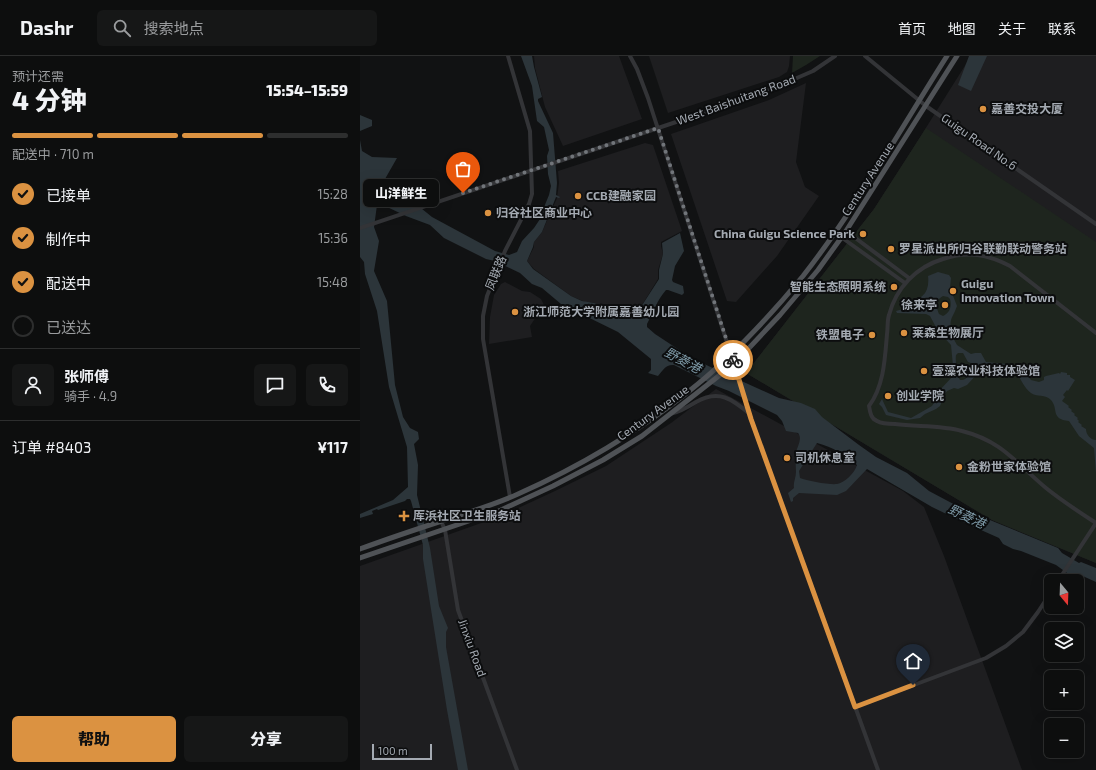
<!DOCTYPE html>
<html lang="zh">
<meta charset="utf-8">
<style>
body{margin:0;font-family:"Exo 2","Noto Sans SC",sans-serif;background:#161717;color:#f1f3f6;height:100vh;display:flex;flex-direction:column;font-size:15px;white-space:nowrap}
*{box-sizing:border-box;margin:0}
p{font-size:13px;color:#9a9c9e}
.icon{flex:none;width:22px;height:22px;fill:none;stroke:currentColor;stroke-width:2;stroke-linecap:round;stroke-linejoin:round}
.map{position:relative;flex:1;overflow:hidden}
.drawer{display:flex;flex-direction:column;background:#0d0e0e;width:360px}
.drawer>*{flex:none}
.needle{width:26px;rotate:161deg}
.controls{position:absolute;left:684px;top:518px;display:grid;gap:8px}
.controls a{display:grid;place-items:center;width:40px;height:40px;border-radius:6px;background:#0d0e0e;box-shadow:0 4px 16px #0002,0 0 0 1px #2d2e2e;font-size:20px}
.scale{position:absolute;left:12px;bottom:10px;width:60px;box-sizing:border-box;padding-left:4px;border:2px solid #a4aab2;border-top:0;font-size:11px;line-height:14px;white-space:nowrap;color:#a4aab2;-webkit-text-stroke:3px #0c0d0e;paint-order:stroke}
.pin{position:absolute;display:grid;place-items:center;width:34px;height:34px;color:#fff;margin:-41px -17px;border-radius:50% 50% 50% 0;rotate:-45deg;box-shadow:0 0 4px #0007}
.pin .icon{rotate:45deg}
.courier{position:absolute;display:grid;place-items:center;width:40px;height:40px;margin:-20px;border:3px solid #db9241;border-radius:50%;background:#fff;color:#222;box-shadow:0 1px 5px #0007}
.bubble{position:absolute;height:28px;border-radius:6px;background:#0d0e0e;box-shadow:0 4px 16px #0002,0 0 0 1px #2d2e2e;font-size:13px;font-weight:800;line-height:28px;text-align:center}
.summary em{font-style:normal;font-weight:800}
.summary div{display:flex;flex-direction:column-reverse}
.summary{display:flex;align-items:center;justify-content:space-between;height:68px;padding:0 12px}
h1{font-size:26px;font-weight:800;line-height:30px}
.bar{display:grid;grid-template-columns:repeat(4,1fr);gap:6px 4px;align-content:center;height:48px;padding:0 12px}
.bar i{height:5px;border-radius:3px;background:#2d2e2e}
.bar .on{background:#db9241}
.bar p{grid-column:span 4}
.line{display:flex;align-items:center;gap:10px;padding:0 12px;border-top:1px solid #2d2e2e}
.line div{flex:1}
.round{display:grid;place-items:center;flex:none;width:42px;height:42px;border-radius:6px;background:#161717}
ol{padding:0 12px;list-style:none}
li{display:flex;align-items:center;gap:12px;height:44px}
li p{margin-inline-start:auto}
li .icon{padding:4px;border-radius:50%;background:#db9241;color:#111;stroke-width:4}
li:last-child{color:#9a9c9e}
li i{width:22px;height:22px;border:2px solid #2d2e2e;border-radius:50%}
.button{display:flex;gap:8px;margin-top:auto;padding:8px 12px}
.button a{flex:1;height:46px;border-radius:6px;background:#db9241;color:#111;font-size:16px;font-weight:800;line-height:46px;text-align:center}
.button a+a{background:#161717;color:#f1f3f6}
header{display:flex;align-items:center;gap:24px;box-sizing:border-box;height:56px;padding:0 20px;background:#0d0e0e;border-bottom:1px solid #2d2e2e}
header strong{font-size:19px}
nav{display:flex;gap:22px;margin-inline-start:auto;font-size:14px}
.search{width:280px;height:36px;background:#161717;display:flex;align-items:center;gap:10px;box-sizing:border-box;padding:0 14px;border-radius:6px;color:#9a9c9e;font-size:15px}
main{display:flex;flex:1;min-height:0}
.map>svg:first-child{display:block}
</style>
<header>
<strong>Dashr</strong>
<div class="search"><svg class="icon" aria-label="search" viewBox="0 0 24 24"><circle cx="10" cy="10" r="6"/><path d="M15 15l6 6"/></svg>搜索地点</div>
<nav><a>首页</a><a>地图</a><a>关于</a><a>联系</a></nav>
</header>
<main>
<section class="drawer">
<div class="summary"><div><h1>4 分钟</h1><p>预计还需</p></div><em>15:54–15:59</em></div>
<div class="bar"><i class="on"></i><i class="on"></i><i class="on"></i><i></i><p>配送中 · 710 m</p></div>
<ol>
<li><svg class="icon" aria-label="check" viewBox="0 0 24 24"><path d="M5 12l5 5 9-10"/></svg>已接单<p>15:28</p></li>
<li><svg class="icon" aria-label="check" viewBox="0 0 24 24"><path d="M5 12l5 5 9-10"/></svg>制作中<p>15:36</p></li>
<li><svg class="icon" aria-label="check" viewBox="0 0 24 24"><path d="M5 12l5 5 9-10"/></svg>配送中<p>15:48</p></li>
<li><i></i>已送达</li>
</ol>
<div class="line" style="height:72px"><a class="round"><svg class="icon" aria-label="person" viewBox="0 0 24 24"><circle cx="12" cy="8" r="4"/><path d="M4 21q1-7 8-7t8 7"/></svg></a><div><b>张师傅</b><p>骑手 · 4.9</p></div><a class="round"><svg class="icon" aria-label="chat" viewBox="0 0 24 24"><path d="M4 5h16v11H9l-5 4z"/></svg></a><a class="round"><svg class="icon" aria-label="phone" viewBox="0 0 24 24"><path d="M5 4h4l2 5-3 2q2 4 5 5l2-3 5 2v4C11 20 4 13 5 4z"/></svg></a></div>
<div class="line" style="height:52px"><div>订单 #8403</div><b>¥117</b></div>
<div class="button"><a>帮助</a><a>分享</a></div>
</section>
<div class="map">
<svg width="736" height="714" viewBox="0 0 736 714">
<rect width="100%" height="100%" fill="#111213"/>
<path fill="#1e1e20" d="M174 0H259L282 63 203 90 185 51 175 12Z
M289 0H430L429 10 427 16 419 21 308 57Z
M611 0H736V507L632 464 386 317 514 153 552 94Z
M446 27 436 106 445 131 459 140 417 200 376 246 367 245 311 78 409 44Z
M285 87 293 89 322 175 301 186V190L303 198 298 214V223L279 254 273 258 267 259 255 256 234 247 225 246 211 240 174 213 167 205 174 191V186L182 176 197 142 199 127 198 115Z
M145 226 162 235 170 236 181 243 184 249 170 270 172 281 129 288 130 261 134 239 141 228Z
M356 333 543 435 564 451 584 500 662 714H0V510L141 460 195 435 246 410 311 367Z"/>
<path fill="#1e251e" d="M433 0H460L446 9 432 17Z
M566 72 736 186V507L632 464 386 317 514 153Z"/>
<path fill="#2c353a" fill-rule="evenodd" d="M161 0H172L174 11 182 41 178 43V45L193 77 197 127 196 139 200 141 199 142 196 141 182 176 174 186 173 191 167 205 173 213 211 240 222 245 234 247 267 259 273 258 279 254 299 223V214L303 198 302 187 320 177 324 195 315 210 312 224 313 226 323 230 324 237 322 239 308 234H306C297 244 293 257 287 268V271L295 278 333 303 419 342 441 347 455 353 462 361 499 389 516 401 547 417 569 435 616 460 625 462 698 492 702 497 719 507 721 506 736 512V526L716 517H707L696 509 661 495 653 493 643 488 639 482 603 466 572 451 507 413 486 435 477 439 439 437 433 442V445L431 446 428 437 434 432C433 426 436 422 436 416 436 410 435 404 436 397 437 390 443 383 438 377L426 375 422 365 417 359 369 335 356 330 314 309C306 308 303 314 298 320L288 317 291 314V303L258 276 201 248 182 232 172 228 160 217 135 205 126 203 84 182 70 169 46 160 23 149H17L14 171 19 185 14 215 27 245 35 329 43 361 50 372 58 376 59 383 54 388 58 409 57 439 70 492 79 550 88 572 86 576V591L108 714H98L87 654 63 503V489L51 445 50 443H47L45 445 18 454 17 453 12 455 13 458 0 462V458L33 444 48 431 47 391 29 331 17 255 5 218 4 206 0 201V84L2 95 12 101 37 102 25 123 72 161 135 195 149 199 157 196 162 185 174 172 180 163 182 156 189 139 191 130 188 118 187 100 189 94 184 71 177 65 172 30ZM457 387C473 391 485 399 497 409 495 417 484 427 477 428 470 429 447 425 440 422L439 415Z
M609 0H627L611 35 598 29Z
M0 59 12 64V70L0 75Z
M578 216 589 219 591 222 590 232 597 250C593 262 588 263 592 276L591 278 597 289 611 298 615 297H621L626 306 658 309 665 319H667L671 324 679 326 684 324V321L686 320 699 317 700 318 701 316 707 317V319H710V321L715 324 708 335 707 334 703 339 705 341 702 345 709 350 708 351 712 354 711 355 715 358 714 359 718 362 717 363 719 365 718 366 722 369 721 370 726 373C726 379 731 384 736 384V417L734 392 719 380 709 365C690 363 699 353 691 344 686 338 676 341 671 337 664 332 660 321 655 314L645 312 633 315 623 314 619 316 607 329 598 333 594 332 587 335 585 338 580 350 576 353 565 358 560 362 547 364 526 359 522 351 519 348 522 343 528 356 551 362 572 350 577 342 578 336 593 320V310L591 289 578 275 570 260 566 258 537 257 536 255 543 253 546 245C562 245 570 236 568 220ZM583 240 588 241 590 243C592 250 590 257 583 260L579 258C576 251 575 244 583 240ZM598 297H603L608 306 611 307 612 310C610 316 608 325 600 324 597 320 595 304 596 299Z"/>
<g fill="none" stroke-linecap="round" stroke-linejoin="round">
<path stroke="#333437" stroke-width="4" d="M148 0 170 75 172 138 169 148 145 195 127 240 123 260V283L150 441
M270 0 277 13 288 42 374 308 391 363 518 714
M505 0 566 50 736 168
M0 172 325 63 423 28 453 15 475 0
M486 175 549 222
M481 181 545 227
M736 277 650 210C627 198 608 195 583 203 556 211 536 232 529 259 527 265 528 272 527 278 525 302 524 330 509 350 510 356 511 363 517 365 522 368 530 368 535 368 557 371 581 369 602 375 642 385 656 407 686 432 702 445 719 456 736 467
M310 358C320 356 328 351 336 346 359 333 372 343 390 358
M81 465 85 474 98 554 157 714
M698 525 736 467
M495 651 626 602 646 590 663 576 678 556 691 536"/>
<path stroke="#4f5256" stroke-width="5" d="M0 493C30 482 60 472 91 462 113 455 136 448 158 438 219 411 276 377 328 336 369 304 410 260 443 220 497 151 540 74 587 0
M0 502 141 454 193 430 243 404 282 380 374 308 420 259 458 214 486 175 597 0"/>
</g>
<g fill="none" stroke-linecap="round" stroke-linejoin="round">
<path stroke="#71757a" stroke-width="4" stroke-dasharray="0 7.2" d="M103 137 298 72 373 304"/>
<path stroke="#db9241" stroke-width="5" d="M373 304 391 363 495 651 553 629"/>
</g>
<g fill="#db9241" stroke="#0c0d0e" stroke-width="1.5">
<circle cx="623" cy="53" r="4"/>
<circle cx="218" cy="140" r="4"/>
<circle cx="128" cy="157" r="4"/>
<circle cx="503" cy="178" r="4"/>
<circle cx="531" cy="193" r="4"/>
<circle cx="534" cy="231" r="4"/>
<circle cx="593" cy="235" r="4"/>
<circle cx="585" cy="249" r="4"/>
<circle cx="155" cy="256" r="4"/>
<circle cx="544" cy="277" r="4"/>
<circle cx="512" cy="279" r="4"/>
<circle cx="564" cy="315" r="4"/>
<circle cx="528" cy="340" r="4"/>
<circle cx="427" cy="402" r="4"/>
<circle cx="599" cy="411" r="4"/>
<path d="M42 454h4v4h4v4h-4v4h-4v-4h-4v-4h4z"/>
</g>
<g text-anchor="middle" stroke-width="4" stroke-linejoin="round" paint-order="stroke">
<g font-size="12" fill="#a4aab2" stroke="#0c0d0e">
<text transform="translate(376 44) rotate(-20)" y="4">West Baishuitang Road</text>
<text transform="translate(619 86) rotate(35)" y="4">Guigu Road No.6</text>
<text transform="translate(508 123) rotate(-57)" y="4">Century Avenue</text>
<text transform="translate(136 217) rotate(-68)" y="4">凤联路</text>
<text transform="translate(293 357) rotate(-36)" y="4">Century Avenue</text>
<text transform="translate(112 592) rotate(70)" y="4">Jinxiu Road</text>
</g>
<g font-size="12" font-weight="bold" fill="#a4aab2" stroke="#0c0d0e" text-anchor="start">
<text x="631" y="57">嘉善交投大厦</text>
<text x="226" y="144">CCB建融家园</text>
<text x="136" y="161">归谷社区商业中心</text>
<text x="495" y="182" text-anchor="end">China Guigu Science Park</text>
<text x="539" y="197">罗星派出所归谷联勤联动警务站</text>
<text x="601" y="232">Guigu<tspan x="601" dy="14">Innovation Town</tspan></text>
<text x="526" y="235" text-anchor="end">智能生态照明系统</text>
<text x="577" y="253" text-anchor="end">徐来亭</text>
<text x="163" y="260">浙江师范大学附属嘉善幼儿园</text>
<text x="552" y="281">莱森生物展厅</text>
<text x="504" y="283" text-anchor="end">铁盟电子</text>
<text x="572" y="319">壹藻农业科技体验馆</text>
<text x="536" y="344">创业学院</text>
<text x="435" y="406">司机休息室</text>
<text x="607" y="415">金粉世家体验馆</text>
<text x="53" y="464">厍浜社区卫生服务站</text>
</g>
<g font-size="13" font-style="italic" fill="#7f9ba9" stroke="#0c0d0e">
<text transform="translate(323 304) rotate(28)" y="5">野菱港</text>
<text transform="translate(607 460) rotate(25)" y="5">野菱港</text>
</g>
</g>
</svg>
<div class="controls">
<a><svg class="needle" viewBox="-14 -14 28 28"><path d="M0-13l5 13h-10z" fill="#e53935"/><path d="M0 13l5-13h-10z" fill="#9a9c9e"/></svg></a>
<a><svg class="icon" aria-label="layers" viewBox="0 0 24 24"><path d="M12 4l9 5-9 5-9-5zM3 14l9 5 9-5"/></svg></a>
<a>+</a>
<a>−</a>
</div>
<div class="scale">100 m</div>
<div class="pin" style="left:103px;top:137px;background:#ea580c"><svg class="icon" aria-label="bag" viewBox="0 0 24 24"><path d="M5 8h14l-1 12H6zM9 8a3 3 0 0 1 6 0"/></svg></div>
<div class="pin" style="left:553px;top:629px;background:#1f2937"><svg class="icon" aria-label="home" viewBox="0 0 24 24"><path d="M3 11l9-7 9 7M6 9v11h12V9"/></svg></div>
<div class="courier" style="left:373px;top:304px"><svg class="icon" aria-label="bike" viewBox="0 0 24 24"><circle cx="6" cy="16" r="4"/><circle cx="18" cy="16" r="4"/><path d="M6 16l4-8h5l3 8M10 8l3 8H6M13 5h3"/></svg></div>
<div class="bubble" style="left:3px;top:123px;width:76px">山洋鲜生</div>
</div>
</main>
